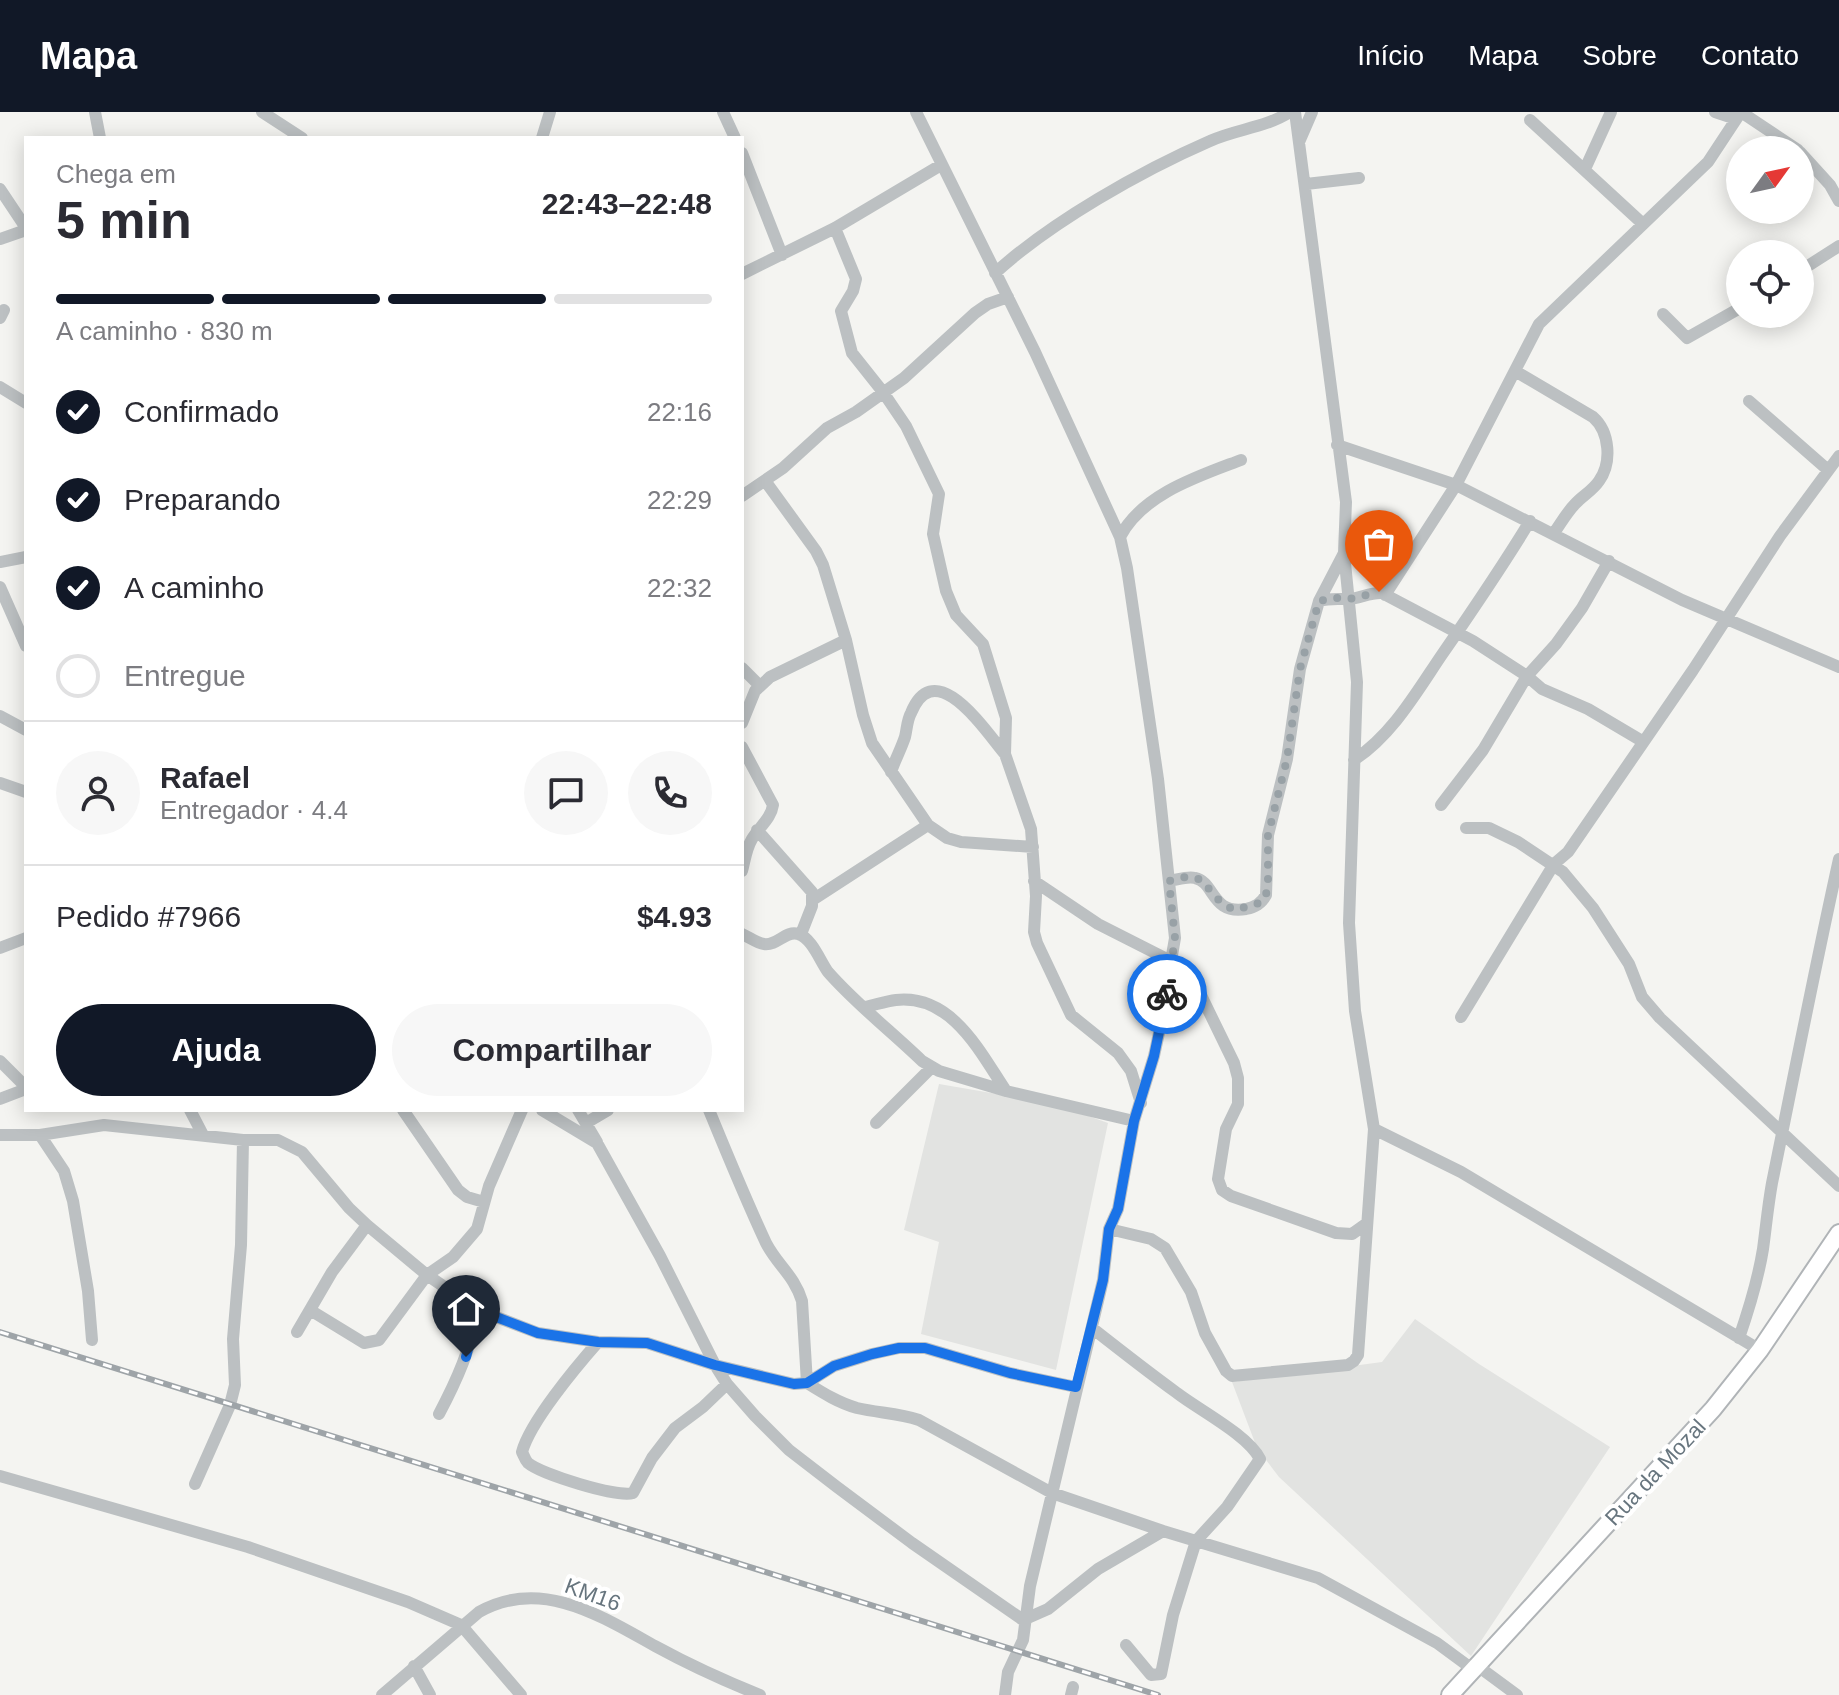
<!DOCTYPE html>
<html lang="pt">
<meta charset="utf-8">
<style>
body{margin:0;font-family:Arial,sans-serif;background:#f7f7f7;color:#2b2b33;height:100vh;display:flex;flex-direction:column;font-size:30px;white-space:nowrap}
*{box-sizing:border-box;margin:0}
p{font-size:26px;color:#7c7c81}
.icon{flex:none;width:44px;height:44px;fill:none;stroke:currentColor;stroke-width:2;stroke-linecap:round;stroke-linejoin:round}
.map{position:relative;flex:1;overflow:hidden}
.drawer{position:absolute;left:24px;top:24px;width:720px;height:976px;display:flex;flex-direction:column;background:#fff;border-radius:0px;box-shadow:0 4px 20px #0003}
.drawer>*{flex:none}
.needle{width:52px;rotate:57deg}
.tools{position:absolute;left:1726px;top:24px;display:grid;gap:16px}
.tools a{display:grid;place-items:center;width:88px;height:88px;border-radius:50%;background:#fff;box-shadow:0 4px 20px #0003;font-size:40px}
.pin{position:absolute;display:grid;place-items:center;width:68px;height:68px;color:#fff;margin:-82px -34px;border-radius:50% 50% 50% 0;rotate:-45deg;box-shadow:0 0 8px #0007}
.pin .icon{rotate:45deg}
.courier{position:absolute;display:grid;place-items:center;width:80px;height:80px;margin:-40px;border:6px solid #1a73e8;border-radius:50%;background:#fff;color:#222;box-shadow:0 2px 10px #0007}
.headline em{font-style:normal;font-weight:600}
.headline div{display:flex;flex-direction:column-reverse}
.headline{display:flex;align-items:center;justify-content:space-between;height:136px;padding:0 32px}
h1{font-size:52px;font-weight:600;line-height:60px}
.bar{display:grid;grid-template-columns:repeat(4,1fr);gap:12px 8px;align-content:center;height:96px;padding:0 32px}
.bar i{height:10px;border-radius:6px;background:#e1e1e2}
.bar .selected{background:#111827}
.bar p{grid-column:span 4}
.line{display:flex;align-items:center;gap:20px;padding:0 32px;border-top:2px solid #e1e1e2}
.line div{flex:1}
.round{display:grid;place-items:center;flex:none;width:84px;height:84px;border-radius:42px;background:#f7f7f7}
ol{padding:0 32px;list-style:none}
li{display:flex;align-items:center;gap:24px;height:88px}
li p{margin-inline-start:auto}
li .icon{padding:8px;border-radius:50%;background:#111827;color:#fff;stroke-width:4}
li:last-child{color:#7c7c81}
li i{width:44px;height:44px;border:4px solid #e1e1e2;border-radius:50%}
.button{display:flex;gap:16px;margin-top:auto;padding:16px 32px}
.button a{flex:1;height:92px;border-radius:48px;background:#111827;color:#fff;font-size:32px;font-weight:600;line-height:92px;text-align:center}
.button a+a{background:#f7f7f7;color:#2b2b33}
header{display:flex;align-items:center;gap:48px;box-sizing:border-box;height:112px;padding:0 40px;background:#111827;color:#fff}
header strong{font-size:38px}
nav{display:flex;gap:44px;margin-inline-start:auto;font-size:28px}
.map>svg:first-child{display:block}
</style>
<header>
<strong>Mapa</strong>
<nav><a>Início</a><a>Mapa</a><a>Sobre</a><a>Contato</a></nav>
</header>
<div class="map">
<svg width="1839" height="1583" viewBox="0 0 1839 1583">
<rect width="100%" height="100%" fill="#f4f4f1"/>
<path fill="#e2e3e1" d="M939 972 1009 984 1080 1001 1108 1011 1056 1258 921 1222 939 1130 904 1118Z
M1415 1207 1479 1252 1610 1335 1471 1544 1279 1365 1257 1336 1232 1270 1382 1250Z"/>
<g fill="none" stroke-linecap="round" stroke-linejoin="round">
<defs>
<path id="major" d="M1450 1583 1713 1297 1760 1238 1839 1121"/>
</defs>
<use href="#major" stroke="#b0b4b7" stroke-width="20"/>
<path stroke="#bcc0c2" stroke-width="12" d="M95 0 100 26
M262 0 302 26
M723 0 735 26
M916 0 1035 240 1120 425 1127 456 1158 667 1175 826 1171 849 1172 861 1154 944 1134 1009 1118 1097 1109 1117 1103 1168 1030 1474 1023 1528 1008 1560 1005 1583
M1715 0 1736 7
M1741 0 1798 38
M1530 8 1643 112
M542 26 550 0
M1299 30 1312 0
M1800 40 1830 73 1839 89
M742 41 782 143
M1585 57 1611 0
M1306 72 1359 66
M0 77 26 116
M835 116 856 167 853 179 841 199 852 241 883 280 906 314 939 382 933 422 946 479 956 503 983 532 1006 606 1005 642 1031 717 1036 784 1034 820 1037 831 1071 903 1118 941 1131 959 1141 991
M0 127 26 118
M1800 159 1839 134
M995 161C1051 110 1141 59 1210 29 1236 17 1265 16 1290 0
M742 162 835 116 941 53
M1663 202 1687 226 1740 196
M0 206 4 198
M1515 259 1593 305C1610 320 1612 351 1599 369 1593 378 1584 383 1576 391 1567 400 1561 411 1554 421
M0 275 26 291
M1749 289 1828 358
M1337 333 1456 373 1682 488 1839 555
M766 370 816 439 823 453 846 528 863 603 872 631 928 713 947 726 961 730 1033 735
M742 384 783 356 827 316 856 300 904 266 975 201 988 192 1008 185
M1120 425C1142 382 1199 364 1241 348
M1609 449 1582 496 1556 532 1527 564 1542 577 1588 597 1642 629
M0 450 26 445
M0 475 26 534
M1385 483 1456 373 1539 212 1708 50 1741 0
M1319 489C1329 486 1337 487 1347 487 1359 487 1370 480 1382 481L1473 529 1527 564 1483 638 1441 693
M742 556 759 573
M0 604 26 618
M742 611 755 579 770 565 846 528
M742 635 773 693C771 707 759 715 752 727 746 737 745 748 742 759
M1354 648C1392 623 1416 581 1441 544 1472 499 1502 455 1530 409
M891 660C895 648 901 637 905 625 907 617 907 608 911 601 935 541 986 620 1005 642
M0 671 26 680
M1466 716H1489L1518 730 1563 760 1593 796 1629 852 1642 885 1660 906 1839 1074
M757 718 812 780V794L801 822
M1034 769 1098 812 1171 849
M1169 769C1177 768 1187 764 1195 766 1215 770 1211 803 1246 797 1255 795 1261 792 1266 783L1268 723 1287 647 1300 557 1319 489 1344 441
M814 787 928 713
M742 822C749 825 757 831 764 832 777 834 786 818 798 822 812 826 820 849 828 860 856 892 892 920 922 949L939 959 1006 979 1134 1009
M0 836 26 826
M1172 861 1186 863 1195 871 1234 951 1238 966V992L1226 1017 1218 1067 1222 1078 1231 1084 1336 1121 1352 1122 1366 1112
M865 895C875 893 886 889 896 888 952 882 980 940 1006 979
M1461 905 1554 752 1568 740 1693 558 1780 424 1839 344
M0 949 26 975
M0 987 26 977
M190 998 203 1023
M403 998 458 1078 467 1085 484 1090
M542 998 597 1031 660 1144 715 1253 727 1272 755 1304 789 1338 837 1375 912 1431 1023 1508 1048 1497 1098 1457 1163 1419
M578 998 597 1030
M709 998C727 1042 746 1088 766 1131 778 1154 794 1163 802 1189L807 1271C823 1281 839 1291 857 1296 878 1301 899 1301 919 1308L1052 1381 1163 1419 1318 1466 1437 1531 1475 1559
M586 1011 608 998
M876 1011 932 955
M1374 1017 1461 1060 1760 1238
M0 1023H40L104 1013 243 1028H278L302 1040 349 1096 367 1113 427 1163 478 1198 538 1221 598 1230 647 1231 715 1253 794 1272 807 1271 834 1254 872 1242 899 1236H925L1010 1261 1076 1275
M40 1023 64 1059 73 1089 88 1179 92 1228
M1109 1117 1151 1127 1165 1136 1191 1180 1205 1221 1226 1259 1232 1264 1348 1253 1354 1249 1358 1243 1374 1017 1355 899 1349 811 1357 570 1344 441 1346 390 1295 0
M310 1198 364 1231 379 1228 427 1163 453 1145 477 1117 489 1074 522 998
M1092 1216C1120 1238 1148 1260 1177 1281 1199 1298 1248 1323 1260 1347L1227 1395 1196 1429 1173 1503 1161 1562 1151 1563 1126 1533
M297 1220 332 1160 367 1113
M1739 1226C1749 1197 1758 1168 1763 1137 1766 1115 1768 1093 1772 1071 1794 963 1815 855 1839 747
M598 1230C576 1255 530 1310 522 1340 524 1344 525 1348 528 1351 541 1362 617 1386 633 1381L652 1346 675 1316 703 1295 727 1272
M439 1302C457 1268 471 1236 478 1198
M0 1364 248 1435 408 1490 461 1513 521 1583
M195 1372 230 1293 235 1273 233 1227 241 1133 243 1028
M414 1554 430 1583
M1479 1555 1517 1583
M382 1583 479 1500C541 1465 601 1504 655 1534 688 1552 725 1569 760 1583
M1071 1583 1073 1575"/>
<use href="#major" stroke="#fff" stroke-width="16"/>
<defs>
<path id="rail" d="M0 1220 1158 1583"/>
</defs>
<use href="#rail" stroke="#9ea4a8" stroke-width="6"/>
<use href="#rail" stroke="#fff" stroke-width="3" stroke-dasharray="9" stroke-linecap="butt"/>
</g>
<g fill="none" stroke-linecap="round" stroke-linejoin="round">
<path stroke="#98a1a6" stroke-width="8" stroke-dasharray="0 14.4" d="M1167 882 1175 826 1169 769C1177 767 1188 763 1196 766 1208 769 1213 791 1236 798L1262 790 1266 783 1268 770V723L1287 647 1300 557 1319 489 1337 486 1349 487 1379 480"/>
<path stroke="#1a73e8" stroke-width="10" d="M466 1245 478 1198 538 1221 598 1230 647 1231 715 1253 794 1272 807 1271 834 1254 872 1242 899 1236H925L1010 1261 1076 1275 1103 1168 1109 1117 1118 1097 1134 1009 1154 944 1167 882"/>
</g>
<g text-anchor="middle" stroke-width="8" stroke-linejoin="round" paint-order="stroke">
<g font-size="22" fill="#67757e" stroke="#fff">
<text transform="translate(1655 1360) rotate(-47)" y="8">Rua da Mozal</text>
<text transform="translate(593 1482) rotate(20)" y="8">KM16</text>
</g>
</g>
</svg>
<div class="tools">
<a><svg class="needle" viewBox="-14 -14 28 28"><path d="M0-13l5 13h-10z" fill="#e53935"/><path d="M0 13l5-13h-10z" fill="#7c7c81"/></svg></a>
<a><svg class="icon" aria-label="locate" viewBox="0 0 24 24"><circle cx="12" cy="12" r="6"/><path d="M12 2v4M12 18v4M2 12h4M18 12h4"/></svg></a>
</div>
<div class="pin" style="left:1379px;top:480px;background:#ea580c"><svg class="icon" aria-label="bag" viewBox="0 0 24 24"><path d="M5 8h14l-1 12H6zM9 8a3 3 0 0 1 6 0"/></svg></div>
<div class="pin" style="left:466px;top:1245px;background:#1f2937"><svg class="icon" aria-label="home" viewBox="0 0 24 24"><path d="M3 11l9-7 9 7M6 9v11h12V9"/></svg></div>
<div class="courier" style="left:1167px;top:882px"><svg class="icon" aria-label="bike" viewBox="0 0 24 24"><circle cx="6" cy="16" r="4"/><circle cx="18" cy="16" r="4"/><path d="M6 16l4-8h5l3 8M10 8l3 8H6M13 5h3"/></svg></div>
<section class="drawer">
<div class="headline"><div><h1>5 min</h1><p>Chega em</p></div><em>22:43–22:48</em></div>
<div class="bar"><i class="selected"></i><i class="selected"></i><i class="selected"></i><i></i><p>A caminho · 830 m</p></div>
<ol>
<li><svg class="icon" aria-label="check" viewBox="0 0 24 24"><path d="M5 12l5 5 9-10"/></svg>Confirmado<p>22:16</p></li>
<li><svg class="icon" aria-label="check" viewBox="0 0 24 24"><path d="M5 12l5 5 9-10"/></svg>Preparando<p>22:29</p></li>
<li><svg class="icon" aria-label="check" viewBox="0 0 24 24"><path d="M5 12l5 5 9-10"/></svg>A caminho<p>22:32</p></li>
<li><i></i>Entregue</li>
</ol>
<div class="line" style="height:144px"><a class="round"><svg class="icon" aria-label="person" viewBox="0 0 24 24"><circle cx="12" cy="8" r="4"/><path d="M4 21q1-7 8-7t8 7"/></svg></a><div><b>Rafael</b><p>Entregador · 4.4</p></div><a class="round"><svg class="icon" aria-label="chat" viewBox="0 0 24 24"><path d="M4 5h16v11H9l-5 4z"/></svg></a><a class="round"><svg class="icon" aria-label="phone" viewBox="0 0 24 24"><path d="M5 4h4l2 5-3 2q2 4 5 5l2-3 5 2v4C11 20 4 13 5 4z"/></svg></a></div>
<div class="line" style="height:104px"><div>Pedido #7966</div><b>$4.93</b></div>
<div class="button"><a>Ajuda</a><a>Compartilhar</a></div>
</section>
</div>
